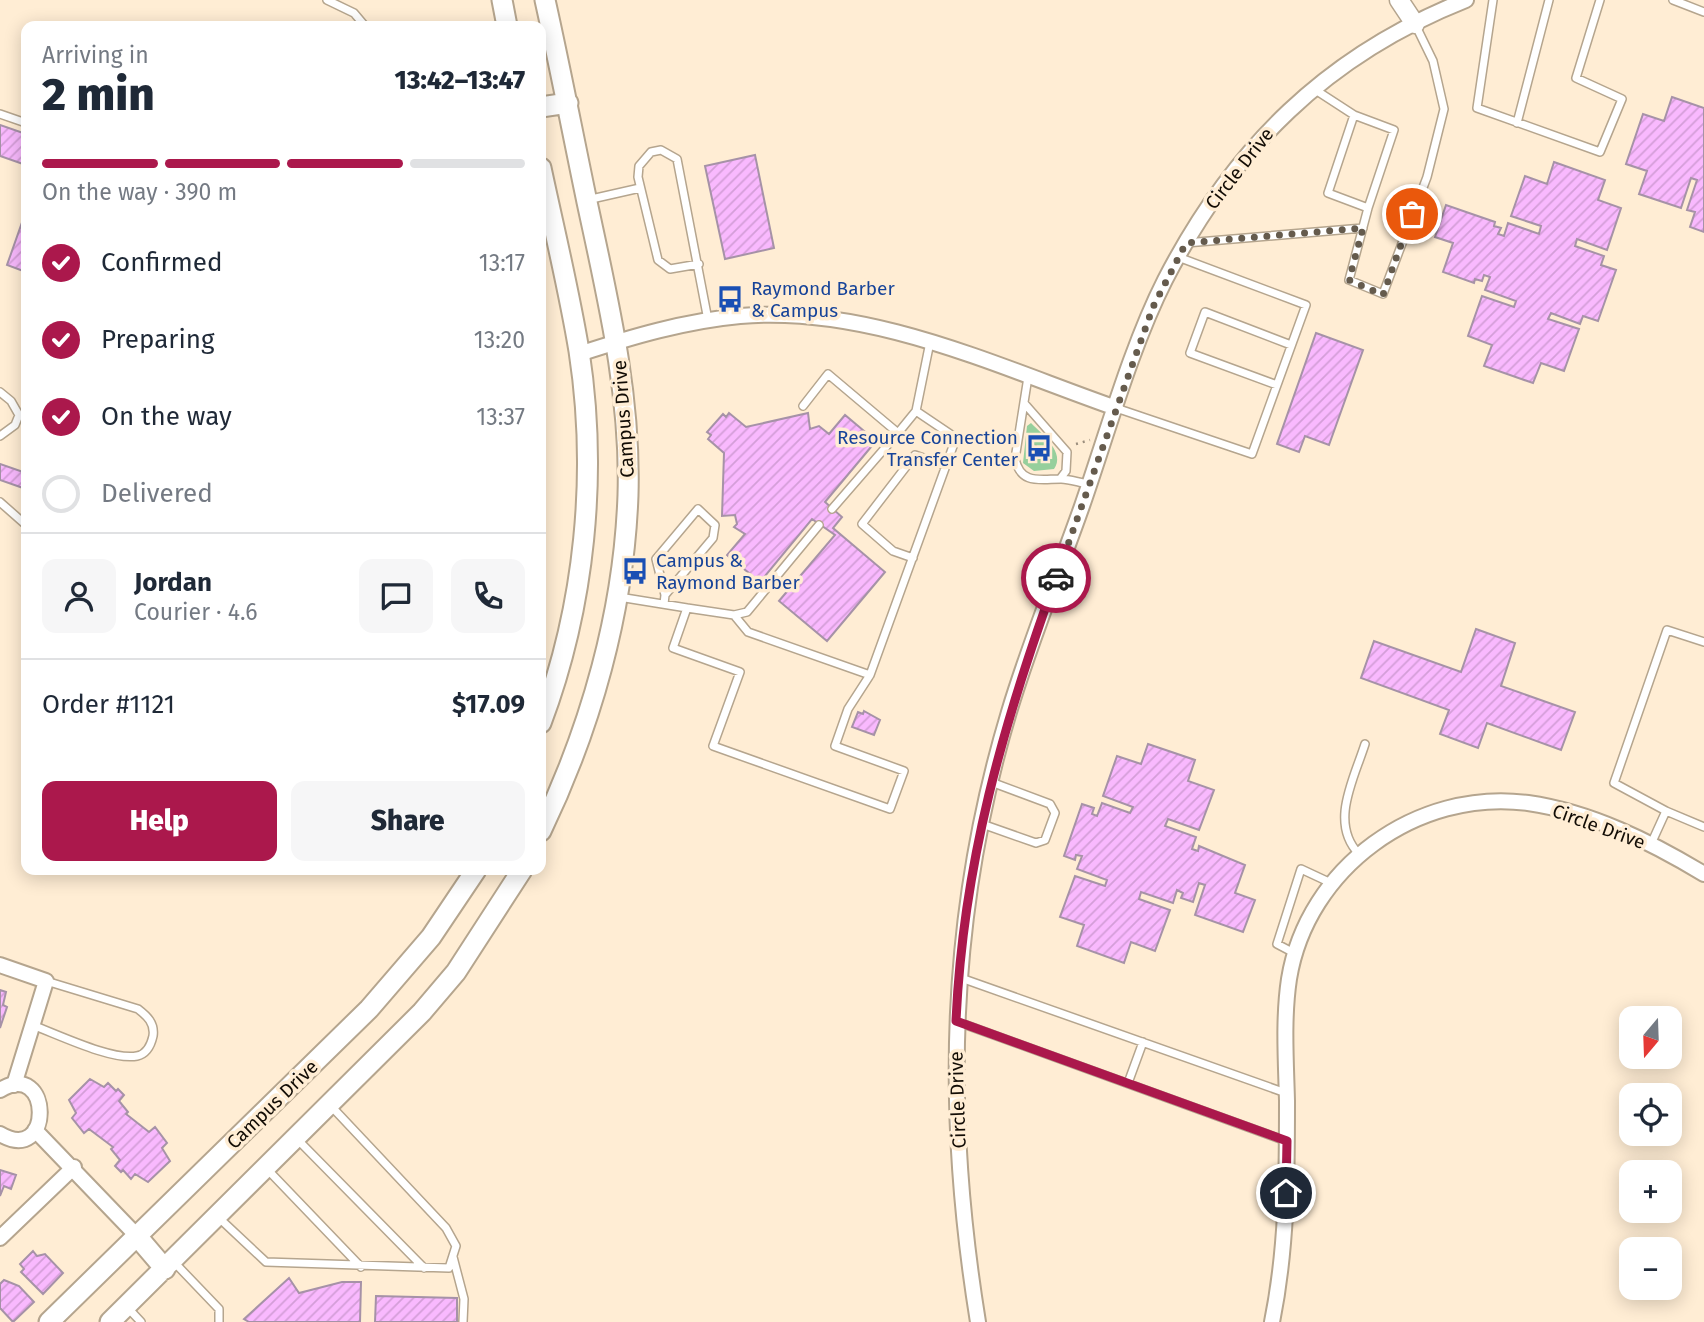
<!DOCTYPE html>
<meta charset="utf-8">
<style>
body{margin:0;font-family:"Fira Sans",sans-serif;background:#f6f6f7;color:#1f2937;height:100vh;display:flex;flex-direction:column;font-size:26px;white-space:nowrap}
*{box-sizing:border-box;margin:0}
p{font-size:23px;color:#747a83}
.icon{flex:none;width:38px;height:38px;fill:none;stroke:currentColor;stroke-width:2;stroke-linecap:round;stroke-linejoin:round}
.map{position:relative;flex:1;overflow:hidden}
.sheet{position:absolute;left:21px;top:21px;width:525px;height:854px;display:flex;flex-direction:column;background:#fff;border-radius:14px;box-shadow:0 4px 18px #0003}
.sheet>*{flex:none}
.needle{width:46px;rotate:199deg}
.controls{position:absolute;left:1619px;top:1006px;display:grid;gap:14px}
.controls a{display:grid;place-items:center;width:63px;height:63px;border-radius:14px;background:#fff;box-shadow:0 4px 18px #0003;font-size:35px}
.pin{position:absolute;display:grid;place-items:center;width:60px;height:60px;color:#fff;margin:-30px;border:4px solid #fff;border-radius:50%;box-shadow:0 2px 7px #0007}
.courier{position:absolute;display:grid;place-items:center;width:70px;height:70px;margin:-35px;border:5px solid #ab184c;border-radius:50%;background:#fff;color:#222;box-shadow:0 2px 9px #0007}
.headline em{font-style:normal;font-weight:800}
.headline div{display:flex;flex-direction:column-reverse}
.headline{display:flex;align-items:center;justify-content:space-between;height:119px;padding:0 21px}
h1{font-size:46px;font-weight:800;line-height:52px}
.bar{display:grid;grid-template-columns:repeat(4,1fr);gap:10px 7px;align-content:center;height:84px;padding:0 21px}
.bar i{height:9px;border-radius:5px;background:#e0e1e3}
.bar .active{background:#ab184c}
.bar p{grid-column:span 4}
.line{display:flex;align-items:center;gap:18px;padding:0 21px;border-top:2px solid #e0e1e3}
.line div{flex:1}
.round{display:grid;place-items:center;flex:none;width:74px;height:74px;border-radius:14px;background:#f6f6f7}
ol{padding:0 21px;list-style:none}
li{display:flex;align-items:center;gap:21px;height:77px}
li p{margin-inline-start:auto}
li .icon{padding:7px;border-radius:50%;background:#ab184c;color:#fff;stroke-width:4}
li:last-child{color:#747a83}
li i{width:38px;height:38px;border:4px solid #e0e1e3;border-radius:50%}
.primary-button{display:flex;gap:14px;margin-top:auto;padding:14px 21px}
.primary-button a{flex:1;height:80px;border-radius:14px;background:#ab184c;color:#fff;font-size:28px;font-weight:800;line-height:80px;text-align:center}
.primary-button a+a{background:#f6f6f7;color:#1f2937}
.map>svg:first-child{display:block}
</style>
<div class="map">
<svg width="1704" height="1322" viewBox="0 0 1704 1322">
<defs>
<pattern id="building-hatch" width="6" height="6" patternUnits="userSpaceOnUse" patternTransform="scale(1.75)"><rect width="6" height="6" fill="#f9b9fe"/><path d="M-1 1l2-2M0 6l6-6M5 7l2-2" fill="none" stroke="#d49ed8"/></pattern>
</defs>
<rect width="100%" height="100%" fill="#ffedd4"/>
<path fill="#96cf9c" d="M1031 423C1042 434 1066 453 1054 469L1034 471 1023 463 1027 426Z"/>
<path fill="url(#building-hatch)" stroke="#a692a7" stroke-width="2" d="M1672 97 1704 108V232L1690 227 1695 212 1687 210 1697 180 1691 178 1681 208 1639 194 1647 171 1626 164 1643 114 1664 121Z
M0 125 26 134V165L0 156Z
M755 155 774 248 725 259 705 166Z
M1554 162 1605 180 1598 200 1621 208 1607 250 1577 239 1575 246 1604 256 1601 265 1616 270 1598 321 1583 316 1580 324 1551 313 1548 319 1579 329 1564 371 1541 363 1533 383 1484 366 1492 345 1468 336 1482 296 1514 307 1516 301 1485 290 1490 277 1484 275 1482 281 1475 279 1474 283 1443 272 1453 243 1435 237 1446 205 1495 222 1494 226 1501 228 1498 234 1504 236 1508 223 1539 234 1541 226 1511 216 1525 176 1547 184Z
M26 211V272L7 265Z
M1316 333 1363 350 1329 445 1305 436 1299 452 1277 444Z
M729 413 746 427 808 413 810 429 819 426 829 434 845 415 876 441 825 502 842 517 833 528 885 572 827 641 779 601 835 535 812 519 760 582 727 555 745 534 734 527 737 524 735 515 722 516 724 453 708 439 711 435 707 432 723 414 726 417Z
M0 464 26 473V489L0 480Z
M1476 629 1515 643 1501 686 1575 712 1561 750 1487 723 1478 748 1440 734 1449 710 1361 678 1374 641 1461 672Z
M864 711 880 720 874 735 852 727 858 712 863 714Z
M1148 744 1195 760 1188 781 1214 790 1199 830 1168 819 1165 826 1196 837 1192 849 1198 851 1199 846 1245 865 1235 893 1255 900 1243 932 1195 915 1205 885 1199 883 1193 902 1181 898 1183 893 1177 890 1173 903 1141 892 1139 899 1170 910 1155 951 1131 942 1124 963 1077 946 1084 925 1060 917 1075 876 1105 886 1107 880 1077 869 1082 856 1076 855 1075 860 1064 856 1082 804 1094 808 1092 814 1097 816 1102 803 1130 813 1133 807 1103 796 1117 756 1141 764Z
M0 990 6 992 3 1005 7 1007 0 1028Z
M90 1079 104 1087 108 1083 116 1091 118 1089 124 1095 119 1101 128 1112 126 1114 149 1132 155 1127 167 1143 162 1148 170 1161 148 1182 135 1174 131 1179 123 1170 121 1172 115 1166 120 1160 111 1149 113 1147 89 1129 84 1133 72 1118 76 1113 69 1100Z
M0 1170 16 1175 11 1189 4 1186 0 1196Z
M33 1251 37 1256 45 1254 63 1273 43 1294 21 1272 24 1269 20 1264Z
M289 1278 299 1293 342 1282H361L360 1322H249L244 1319Z
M4 1280 19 1286 34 1302 13 1322 0 1308V1284Z
M376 1296 457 1298V1322H375Z"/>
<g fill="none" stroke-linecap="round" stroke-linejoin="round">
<defs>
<path id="service" d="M327 0 354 13 365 26
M1493 0 1477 108 1600 152 1622 99 1576 78 1600 0
M1673 0 1704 12
M1314 89 1354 115 1328 193 1368 208 1349 280 1383 294 1427 177 1444 109 1433 61 1415 24
M0 114 26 123
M1354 115 1394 130 1368 208
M1517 123 1549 0
M587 200 640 188
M1186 243 1363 228
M699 264 670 269 658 260 638 177 639 166 651 152 661 150 677 159 708 320
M1028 377 1015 459C1021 485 1040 479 1061 479 1070 479 1080 483 1089 484
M1277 385 1190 353 1205 312 1291 345
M0 392 11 401 19 415 15 425 0 436
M1024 403 1067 452 1066 471 1060 479
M803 406 828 374 898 433 916 411 930 342
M1116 408 1252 454 1306 305 1178 257
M0 502 26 525
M832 509 898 433
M913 558 893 551 862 524 915 455 946 466
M619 597 687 608 673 648 740 672 713 746 890 809 904 771 835 746 848 709 870 675 956 438 916 411
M664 604 665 595 713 538 715 525 698 509 656 559 665 595
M687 608 734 615 748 632 870 675
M734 615 747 612 819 525
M1666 811 1614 783 1667 630 1704 642
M982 824 1036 843 1045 840 1055 813 1050 804 991 782
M1651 844 1666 811 1704 827
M1359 854C1329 823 1354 779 1365 744
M1296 954 1277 944 1301 869 1331 883
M961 978 1286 1093
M958 1022 1286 1141
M32 1025C57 1034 112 1061 137 1056 147 1054 151 1045 153 1036 155 1023 147 1016 138 1009L46 981
M1128 1083 1143 1042
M297 1139 424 1268
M266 1168 361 1267
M218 1217 266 1262 449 1268 456 1246 446 1228 331 1106
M453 1257 464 1299 463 1322
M173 1261 219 1309V1322
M127 1307 141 1322"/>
<path id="minor" d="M579 354C631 337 685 321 740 316 870 305 996 366 1116 408
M0 965 46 981 14 1085
M0 1090C52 1058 54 1166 0 1134
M35 1130 136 1235
M0 1238 74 1167
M978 1322C944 1113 948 915 1009 712 1030 642 1058 574 1082 506 1107 434 1131 347 1165 280 1233 148 1327 55 1466 0
M1272 1322C1287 1248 1287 1176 1287 1101 1286 1061 1283 1019 1289 979 1307 868 1417 788 1528 803 1591 812 1651 842 1704 874"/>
<path id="tertiary" d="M1399 0 1415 24"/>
<path id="secondary" d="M502 0 507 26
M541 107 568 103
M541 168C554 229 569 290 579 351 598 474 585 606 541 723
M541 831C591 727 624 611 628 495 631 395 608 300 587 202 573 135 560 67 545 0
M136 1235 165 1269
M49 1322 369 1009 431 937 476 870
M110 1322 422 1012 456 972 522 870"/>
</defs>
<use href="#service" stroke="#b5a58e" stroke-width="10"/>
<use href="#minor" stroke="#b5a58e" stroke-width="18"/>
<use href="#tertiary" stroke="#b5a58e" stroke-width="21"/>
<use href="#secondary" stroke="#b5a58e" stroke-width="23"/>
<path stroke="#9b8e7d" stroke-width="2.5" stroke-dasharray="2 5" stroke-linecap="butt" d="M1076 444 1090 440
M1028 445 1049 448"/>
<use href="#service" stroke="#fff" stroke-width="7"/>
<use href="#minor" stroke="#fff" stroke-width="14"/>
<use href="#tertiary" stroke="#fff" stroke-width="18"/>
<use href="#secondary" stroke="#fff" stroke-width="19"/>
</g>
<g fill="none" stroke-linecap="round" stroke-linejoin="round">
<path stroke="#655b4d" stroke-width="7" stroke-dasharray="0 12.6" d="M1056 578 1153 307 1186 243 1363 228 1349 280 1383 295 1412 214"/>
<path stroke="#ab184c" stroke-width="9" d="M1056 578C1003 724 963 864 956 1021L1287 1141 1286 1193"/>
</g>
<defs>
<symbol id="bus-bare" viewBox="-9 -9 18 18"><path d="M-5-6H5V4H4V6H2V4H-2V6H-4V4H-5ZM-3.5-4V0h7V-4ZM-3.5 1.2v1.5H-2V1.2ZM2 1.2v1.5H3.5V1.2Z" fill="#1a4fb4" stroke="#ffedd4" stroke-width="2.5" paint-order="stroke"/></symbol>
</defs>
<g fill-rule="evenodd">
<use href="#bus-bare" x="711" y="280" width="38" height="38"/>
<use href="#bus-bare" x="1020" y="429" width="38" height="38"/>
<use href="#bus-bare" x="616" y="552" width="38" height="38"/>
</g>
<g text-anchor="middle" stroke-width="7" stroke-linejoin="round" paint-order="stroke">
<g font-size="19" fill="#120c05" stroke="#ffedd4">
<text transform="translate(1239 168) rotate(-52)" y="7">Circle Drive</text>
<text transform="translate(623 419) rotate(-94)" y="7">Campus Drive</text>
<text transform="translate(1599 826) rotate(20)" y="7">Circle Drive</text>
<text transform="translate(957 1100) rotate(-92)" y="7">Circle Drive</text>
<text transform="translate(272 1104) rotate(-44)" y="7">Campus Drive</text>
</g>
<g font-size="19" fill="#164399" stroke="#ffedd4" text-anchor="start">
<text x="751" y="295">Raymond Barber<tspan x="751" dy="22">&amp; Campus</tspan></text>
<text x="1018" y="444" text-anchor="end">Resource Connection<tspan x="1018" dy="22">Transfer Center</tspan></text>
<text x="656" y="567">Campus &amp;<tspan x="656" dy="22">Raymond Barber</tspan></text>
</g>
</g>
</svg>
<div class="controls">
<a><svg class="needle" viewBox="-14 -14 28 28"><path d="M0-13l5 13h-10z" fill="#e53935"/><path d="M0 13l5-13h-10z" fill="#747a83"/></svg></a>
<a><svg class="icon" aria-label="locate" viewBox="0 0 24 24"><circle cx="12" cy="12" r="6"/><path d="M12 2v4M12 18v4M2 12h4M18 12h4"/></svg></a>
<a>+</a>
<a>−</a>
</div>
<div class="pin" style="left:1412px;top:214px;background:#ea580c"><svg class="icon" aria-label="bag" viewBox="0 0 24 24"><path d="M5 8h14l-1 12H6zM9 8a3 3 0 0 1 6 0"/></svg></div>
<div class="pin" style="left:1286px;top:1193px;background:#1f2937"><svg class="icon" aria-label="home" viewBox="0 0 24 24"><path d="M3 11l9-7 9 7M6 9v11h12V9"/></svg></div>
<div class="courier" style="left:1056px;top:578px"><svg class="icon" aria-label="car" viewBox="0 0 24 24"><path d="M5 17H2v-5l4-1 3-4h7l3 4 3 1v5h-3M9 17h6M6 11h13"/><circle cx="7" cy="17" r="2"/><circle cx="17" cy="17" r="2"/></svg></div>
<section class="sheet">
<div class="headline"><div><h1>2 min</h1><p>Arriving in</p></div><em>13:42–13:47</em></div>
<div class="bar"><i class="active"></i><i class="active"></i><i class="active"></i><i></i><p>On the way · 390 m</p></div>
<ol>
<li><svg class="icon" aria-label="check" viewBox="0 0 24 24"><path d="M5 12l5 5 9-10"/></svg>Confirmed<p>13:17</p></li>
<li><svg class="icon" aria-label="check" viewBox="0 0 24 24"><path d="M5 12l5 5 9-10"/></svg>Preparing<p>13:20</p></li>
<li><svg class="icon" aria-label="check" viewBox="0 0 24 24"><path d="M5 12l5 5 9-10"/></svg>On the way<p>13:37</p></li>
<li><i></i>Delivered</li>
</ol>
<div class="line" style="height:126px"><a class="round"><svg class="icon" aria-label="person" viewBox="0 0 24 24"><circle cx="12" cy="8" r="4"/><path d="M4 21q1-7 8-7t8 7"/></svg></a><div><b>Jordan</b><p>Courier · 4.6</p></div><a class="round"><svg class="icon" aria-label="chat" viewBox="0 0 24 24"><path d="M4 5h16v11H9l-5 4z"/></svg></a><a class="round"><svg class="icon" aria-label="phone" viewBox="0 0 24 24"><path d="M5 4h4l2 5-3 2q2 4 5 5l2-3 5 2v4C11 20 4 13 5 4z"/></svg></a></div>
<div class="line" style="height:91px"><div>Order #1121</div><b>$17.09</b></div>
<div class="primary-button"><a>Help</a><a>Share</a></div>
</section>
</div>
